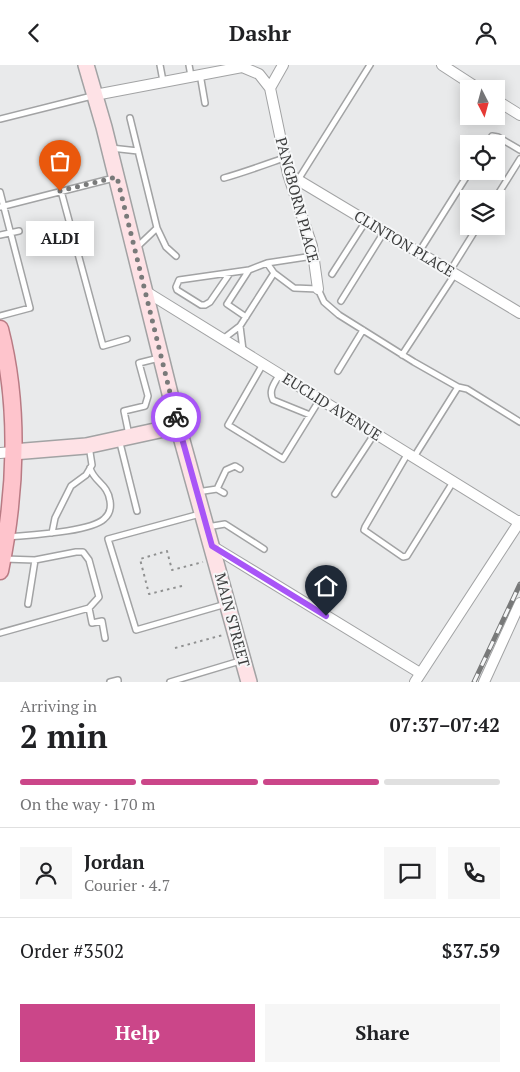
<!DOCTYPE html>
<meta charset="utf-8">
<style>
body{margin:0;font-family:"PT Serif",serif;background:#f6f6f6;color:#202124;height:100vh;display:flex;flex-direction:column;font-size:19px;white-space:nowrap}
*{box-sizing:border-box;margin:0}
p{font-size:16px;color:#757577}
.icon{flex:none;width:28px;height:28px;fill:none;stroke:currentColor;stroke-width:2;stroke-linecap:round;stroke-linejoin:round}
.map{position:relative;height:617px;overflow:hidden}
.sheet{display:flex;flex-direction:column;background:#fff;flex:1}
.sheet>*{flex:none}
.needle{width:32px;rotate:174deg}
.tools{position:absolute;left:460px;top:15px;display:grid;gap:10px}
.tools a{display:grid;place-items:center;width:45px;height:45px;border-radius:0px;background:#fff;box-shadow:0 2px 12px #0003;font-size:25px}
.pin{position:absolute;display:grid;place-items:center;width:42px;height:42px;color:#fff;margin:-51px -21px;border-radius:50% 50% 50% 0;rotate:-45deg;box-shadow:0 0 5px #0007}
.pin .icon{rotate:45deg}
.courier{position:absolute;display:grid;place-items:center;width:50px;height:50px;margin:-25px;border:4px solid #a855f7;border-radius:50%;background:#fff;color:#222;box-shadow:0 1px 6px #0007}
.bubble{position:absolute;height:35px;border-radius:0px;background:#fff;box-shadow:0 2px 12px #0003;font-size:16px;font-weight:700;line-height:35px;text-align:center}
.summary em{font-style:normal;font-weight:700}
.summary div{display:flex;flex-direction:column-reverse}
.summary{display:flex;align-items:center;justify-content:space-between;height:85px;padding:0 20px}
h1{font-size:32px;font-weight:700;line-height:38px}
.bar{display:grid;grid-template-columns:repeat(4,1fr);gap:8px 5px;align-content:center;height:60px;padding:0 20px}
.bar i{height:6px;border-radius:4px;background:#e0e0e0}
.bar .selected{background:#cb4689}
.bar p{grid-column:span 4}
.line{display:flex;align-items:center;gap:12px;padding:0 20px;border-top:1px solid #e0e0e0}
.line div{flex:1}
.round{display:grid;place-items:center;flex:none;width:52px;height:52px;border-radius:0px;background:#f6f6f6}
.button{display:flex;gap:10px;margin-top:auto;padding:10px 20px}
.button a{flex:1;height:58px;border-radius:0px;background:#cb4689;color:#fff;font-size:20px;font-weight:700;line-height:58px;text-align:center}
.button a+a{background:#f6f6f6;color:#202124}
header{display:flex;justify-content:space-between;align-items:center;height:65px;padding:0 20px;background:#fff;font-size:22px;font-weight:700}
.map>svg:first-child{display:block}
</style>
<header><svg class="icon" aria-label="back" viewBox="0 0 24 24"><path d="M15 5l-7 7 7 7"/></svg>Dashr<svg class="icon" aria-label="person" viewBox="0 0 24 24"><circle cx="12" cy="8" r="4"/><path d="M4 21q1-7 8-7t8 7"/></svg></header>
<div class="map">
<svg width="520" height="617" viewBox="0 0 520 617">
<rect width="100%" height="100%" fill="#e9eaeb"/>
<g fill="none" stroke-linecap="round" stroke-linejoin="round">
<defs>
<path id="lane" d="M160 0 163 16
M189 0 191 11
M200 9 205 38
M130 53 157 163 166 182 176 191
M0 54 92 31
M487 79 492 71 498 72 520 85
M111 83 138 86
M224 113C245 107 264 100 284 93
M298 115 370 0
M61 126 103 281 127 274
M0 127 30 243 0 251
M495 134 520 94
M0 142 114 113
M0 170 19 166
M137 182 157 163
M419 187 470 106
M267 198 313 191
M450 206 478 161
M230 208 210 237 205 240H201L177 225 176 222 179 215 249 205
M332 209 366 156
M341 236 384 167
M246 252 227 239 249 205 267 198 274 208
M240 261 243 285
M223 274 240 261 274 208 294 223 318 224 324 237 339 250 414 297 458 322 414 392
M402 290 455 209
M263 299 228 360 283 394 320 334
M338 306 363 265
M279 310C275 318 268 325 273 335L310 350
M458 322 467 324 520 357
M129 370 124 346 145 341 148 331 139 298 159 293
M119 374 137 446
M408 388 365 462 364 465 403 492 407 491 453 417
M217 424 226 405 235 401 240 404
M197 427 217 424 224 428
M335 429 375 368
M200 449 108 474 136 565 226 539
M207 462 225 459 264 484
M52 468 55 453 71 421 86 410 92 400 89 381
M9 472C29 470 90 467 104 454 110 449 111 442 110 436 108 419 94 417 90 403
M28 539 35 495
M89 543 92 558 102 556 105 573
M0 568 89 543 99 532 89 495 83 487H76L35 495 4 494
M110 617 118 615V617
M170 617 240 596"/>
<path id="street" d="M442 0 479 24
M270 23 283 0
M95 30 242 2 259 9 270 23 288 109 312 181 318 224
M496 35 520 50
M288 109 520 248
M145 226 520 458
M0 388 13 387
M212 481 420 608
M415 617 520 456
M484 617 520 538"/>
<path id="secondary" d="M86 0 104 62 178 361 249 617
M13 387 86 381 178 361"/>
<path id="primary" d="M0 264C20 342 16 428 0 506"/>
</defs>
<use href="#lane" stroke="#a2a3a4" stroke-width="8"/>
<use href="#street" stroke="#a2a3a4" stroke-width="12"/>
<use href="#secondary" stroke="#a2a3a4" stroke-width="18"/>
<use href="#primary" stroke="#b97b84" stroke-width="19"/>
<path stroke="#8f9090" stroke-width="2" stroke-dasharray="2.5 4" stroke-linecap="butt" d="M182 521 149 529 140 494 167 486 172 505 203 497
M175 583 223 570"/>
<use href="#lane" stroke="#fff" stroke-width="5"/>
<use href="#street" stroke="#fff" stroke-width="10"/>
<use href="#secondary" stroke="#fee2e6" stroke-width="15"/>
<use href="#primary" stroke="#fec4cc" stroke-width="16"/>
<defs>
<path id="rail" d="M474 617 520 519"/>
</defs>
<use href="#rail" stroke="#787979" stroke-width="5"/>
<use href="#rail" stroke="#f6f7f8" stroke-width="3" stroke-dasharray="9" stroke-linecap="butt"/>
</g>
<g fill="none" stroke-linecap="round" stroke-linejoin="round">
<path stroke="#797a7a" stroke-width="5" stroke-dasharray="0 9" d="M60 126 117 112 176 352"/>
<path stroke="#a855f7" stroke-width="6" d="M176 352 212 481 326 551"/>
</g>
<g text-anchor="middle" stroke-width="4" stroke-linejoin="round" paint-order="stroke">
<g font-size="15" fill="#3c3d3d" stroke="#f6f7f8">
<text transform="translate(297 135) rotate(75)" y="5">PANGBORN PLACE</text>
<text transform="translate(404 179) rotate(31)" y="5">CLINTON PLACE</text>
<text transform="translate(332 342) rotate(32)" y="5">EUCLID AVENUE</text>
<text transform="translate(232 555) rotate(75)" y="5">MAIN STREET</text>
</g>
</g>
</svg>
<div class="tools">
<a><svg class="needle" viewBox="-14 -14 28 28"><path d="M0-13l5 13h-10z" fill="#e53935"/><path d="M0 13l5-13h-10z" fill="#757577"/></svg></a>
<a><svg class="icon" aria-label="locate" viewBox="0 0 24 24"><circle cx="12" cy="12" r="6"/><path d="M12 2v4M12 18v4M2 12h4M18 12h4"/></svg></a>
<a><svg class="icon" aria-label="layers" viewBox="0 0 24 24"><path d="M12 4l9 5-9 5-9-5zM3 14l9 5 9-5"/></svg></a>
</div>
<div class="pin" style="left:60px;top:126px;background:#ea580c"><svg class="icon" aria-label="bag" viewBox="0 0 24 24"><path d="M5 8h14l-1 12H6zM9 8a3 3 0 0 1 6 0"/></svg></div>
<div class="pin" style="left:326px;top:551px;background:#1f2937"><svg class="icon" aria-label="home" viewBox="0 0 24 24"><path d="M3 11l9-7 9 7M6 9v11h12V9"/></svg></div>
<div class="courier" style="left:176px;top:352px"><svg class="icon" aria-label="bike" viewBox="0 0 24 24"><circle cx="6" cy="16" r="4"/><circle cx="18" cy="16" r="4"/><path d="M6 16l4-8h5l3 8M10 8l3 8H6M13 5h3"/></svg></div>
<div class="bubble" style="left:26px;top:156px;width:68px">ALDI</div>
</div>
<section class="sheet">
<div class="summary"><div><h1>2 min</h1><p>Arriving in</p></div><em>07:37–07:42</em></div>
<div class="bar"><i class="selected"></i><i class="selected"></i><i class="selected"></i><i></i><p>On the way · 170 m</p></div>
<div class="line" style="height:90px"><a class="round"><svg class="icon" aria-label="person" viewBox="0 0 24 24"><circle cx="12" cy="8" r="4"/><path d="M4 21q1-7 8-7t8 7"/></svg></a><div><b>Jordan</b><p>Courier · 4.7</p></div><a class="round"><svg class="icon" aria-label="chat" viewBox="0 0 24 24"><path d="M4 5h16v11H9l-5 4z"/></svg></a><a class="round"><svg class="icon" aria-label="phone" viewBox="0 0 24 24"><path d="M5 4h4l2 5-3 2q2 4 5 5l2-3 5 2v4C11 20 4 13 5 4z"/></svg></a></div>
<div class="line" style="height:65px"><div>Order #3502</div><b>$37.59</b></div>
<div class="button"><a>Help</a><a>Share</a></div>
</section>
